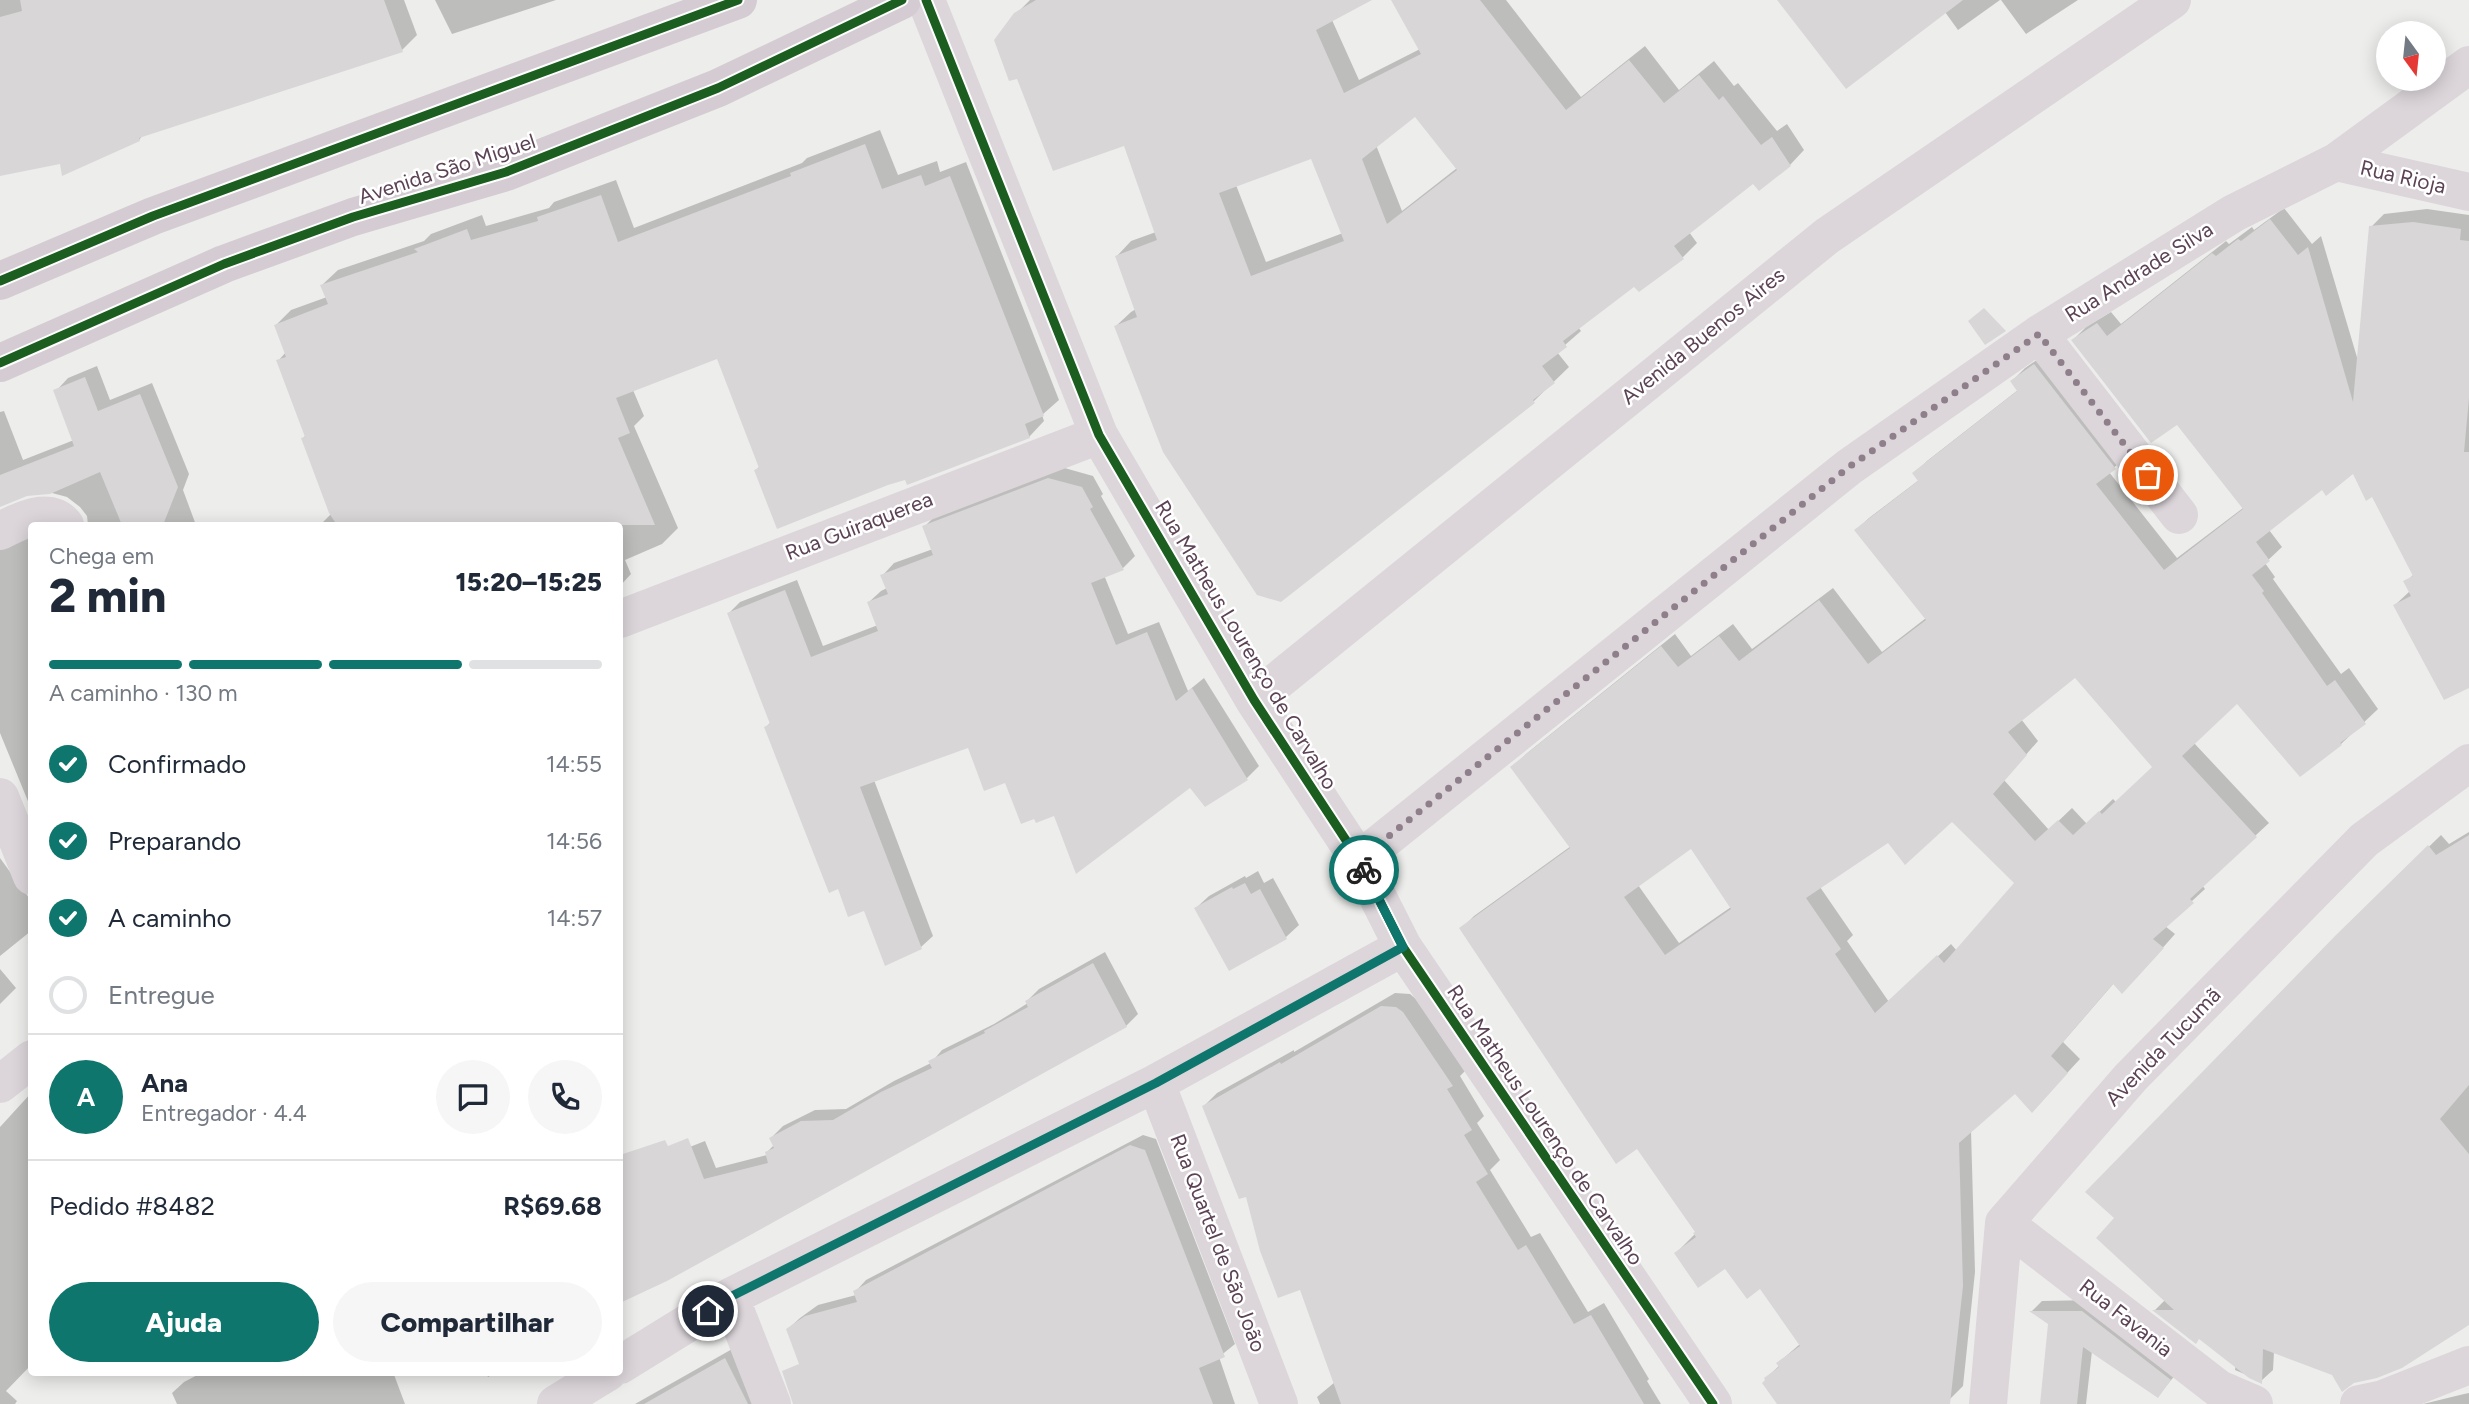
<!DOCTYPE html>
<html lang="pt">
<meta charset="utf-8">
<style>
body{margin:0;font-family:Figtree,sans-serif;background:#f6f6f7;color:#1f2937;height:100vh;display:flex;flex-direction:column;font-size:26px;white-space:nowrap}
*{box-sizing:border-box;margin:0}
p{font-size:23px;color:#747a83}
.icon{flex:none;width:38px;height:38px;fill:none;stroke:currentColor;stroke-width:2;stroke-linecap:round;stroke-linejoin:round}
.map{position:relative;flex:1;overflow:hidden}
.panel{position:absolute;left:28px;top:522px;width:595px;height:854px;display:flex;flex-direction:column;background:#fff;border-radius:7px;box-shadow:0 4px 18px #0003}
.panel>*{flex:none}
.needle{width:46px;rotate:165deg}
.controls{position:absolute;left:2376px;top:21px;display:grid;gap:14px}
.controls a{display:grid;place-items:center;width:70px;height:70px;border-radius:50%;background:#fff;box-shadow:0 4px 18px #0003;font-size:35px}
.pin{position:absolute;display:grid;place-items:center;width:60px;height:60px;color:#fff;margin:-30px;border:4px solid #fff;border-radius:50%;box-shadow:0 2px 7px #0007}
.courier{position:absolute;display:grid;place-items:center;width:70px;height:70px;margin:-35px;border:5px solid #0f766e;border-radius:50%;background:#fff;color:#222;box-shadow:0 2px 9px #0007}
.overview em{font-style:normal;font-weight:800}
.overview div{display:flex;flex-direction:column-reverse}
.overview{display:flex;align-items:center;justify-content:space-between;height:119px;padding:0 21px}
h1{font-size:46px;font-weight:800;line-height:52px}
.bar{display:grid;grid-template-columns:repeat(4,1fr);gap:10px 7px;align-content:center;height:84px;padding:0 21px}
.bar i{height:9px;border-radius:5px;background:#e0e1e3}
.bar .on{background:#0f766e}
.bar p{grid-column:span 4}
.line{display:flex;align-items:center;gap:18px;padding:0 21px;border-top:2px solid #e0e1e3}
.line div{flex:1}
.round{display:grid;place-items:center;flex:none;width:74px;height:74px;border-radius:37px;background:#f6f6f7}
ol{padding:0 21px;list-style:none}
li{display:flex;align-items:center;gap:21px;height:77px}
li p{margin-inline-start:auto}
li .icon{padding:7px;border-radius:50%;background:#0f766e;color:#fff;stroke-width:4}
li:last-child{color:#747a83}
li i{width:38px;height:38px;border:4px solid #e0e1e3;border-radius:50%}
.primary-button{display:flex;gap:14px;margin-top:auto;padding:14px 21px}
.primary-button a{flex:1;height:80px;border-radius:42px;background:#0f766e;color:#fff;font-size:28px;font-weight:800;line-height:80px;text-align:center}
.primary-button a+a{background:#f6f6f7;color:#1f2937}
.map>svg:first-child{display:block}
</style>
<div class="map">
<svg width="2469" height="1404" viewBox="0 0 2469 1404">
<rect width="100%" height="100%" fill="#edeeec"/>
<path fill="#0003" fill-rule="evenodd" d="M0 0H404L417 35 402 50 143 135 139 140 61 162 0 175Z
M435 0H556L452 34Z
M1030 0H1369L1332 20 1359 80 1420 49 1393 0H1506L1581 97 1645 46 1679 90 1714 61 1734 86 1738 83 1777 131 1787 124 1804 150 1790 165 1753 182 1689 232 1697 243 1683 257 1635 285 1578 327 1581 331 1557 352 1569 367 1534 401 1280 600 1116 326 1131 312 1136 309 1117 256 1131 241 1156 232 1125 144 1016 14ZM1415 114 1457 168 1402 211 1376 145ZM1312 157 1343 233 1266 262 1236 185Z
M1780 0H2000L1958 30 1945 12Z
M2001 0H2078L2026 34Z
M880 130 898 175 937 161 940 172 966 162 1059 400 1042 415 1044 421 1029 437 906 478 756 470 761 465 718 356 633 390 644 416 634 426 678 528 662 544 625 560 631 574 620 586V525H320L333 512 303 438 306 435 278 361 286 352 276 325 291 310 327 297 322 285 338 270 424 241 431 234 482 215 486 226 549 208 554 202 616 180 634 228 802 163 807 158Z
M2284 208 2312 244 2321 236 2359 364 2371 227 2384 214 2427 209 2469 215V662L2395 605 2410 591 2406 582 2414 574 2373 495 2353 471 2322 487 2269 530 2282 547 2265 563 2275 577 2273 579 2341 674 2349 668 2378 709 2341 744 2237 702 2194 743 2269 823 2202 885 2205 889 2165 926 2175 934 2135 979 2114 983 2063 1042 2080 1059 2045 1097 2016 1092 1971 1130 1975 1272 1963 1386 1949 1400 1948 1404H1779L1766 1378 1780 1365 1778 1363 1800 1344 1760 1287 1725 1266 1676 1253 1697 1232 1638 1146 1461 929 1474 916 1571 846 1513 767 1526 754 1675 634 1691 656 1733 624 1752 649 1833 588 1882 652 1926 618 1856 530 1869 518 1919 480 1914 474 1927 461 2018 390 2012 381 2025 368 2048 352 2128 455 2109 472 2177 558 2243 508 2177 422 2073 340 2086 327 2111 312 2121 324 2226 241 2229 244 2252 227 2254 230ZM2075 676 2154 767 2116 802 2113 799 2087 824 2072 808 2049 830 2004 780 2038 741 2021 719ZM1952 819 2016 883 1957 951 1951 944 1889 1002 1847 941 1853 935 1820 887 1889 840ZM1691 847 1731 907 1679 943 1638 885Z
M97 366 110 400 152 383 189 474 183 490 196 525H88L87 516 80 507 67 497 52 493 38 492 17 497 0 505V412L4 411 23 460 74 440 56 391 68 378Z
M1061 467 1093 476 1103 494 1101 496 1135 556 1123 568 1104 575 1128 634 1159 622 1188 691 1204 678 1259 766 1247 778 1205 805 1191 786 1055 814 1006 780 969 746 874 780 933 936 921 947 839 887 766 727 771 722 729 613 740 602 797 580 823 646 878 625 869 602 881 591 887 588 883 575 894 563 933 549 924 527 936 515Z
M32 535V811L0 733V537Z
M2469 832V1324L2274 1352 2273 1370 2261 1381 2235 1370 2248 1272 2196 1341 2155 1310 2165 1300 2337 936 2441 835 2449 844Z
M0 858 32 902 31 931 0 956Z
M1258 871 1264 883 1273 878 1299 925 1286 937 1230 969 1196 908 1209 896 1245 876 1246 878Z
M1105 952 1138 1014 1126 1026 666 1279 620 1301V1192L646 1182 654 1161 705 1141 716 1168 767 1155V1152L774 1145 771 1138 783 1126 815 1110 846 1109 894 1081 931 1063 942 1050 994 1024 1028 1003 1027 1001 1039 989Z
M0 969 16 988 0 1004Z
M1395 993 1410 994 1416 999 1465 1071 1460 1076 1484 1116 1477 1123 1500 1160 1490 1170 1531 1237 1540 1233 1588 1312 1604 1303 1649 1379 1647 1381 1661 1404H1320L1317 1397 1335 1382 1301 1288 1247 1194 1204 1106 1217 1093 1294 1050V1052Z
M32 1092V1364L6 1391 17 1401 15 1404H0V1127Z
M1143 1135 1156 1139 1235 1344 1219 1357 1235 1404H840L788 1329 800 1318 818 1305 856 1295 855 1292 866 1280Z
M2093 1300 2181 1368 2158 1396 2092 1351 2086 1404H2041L2050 1323 2032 1311 2042 1301Z
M741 1344 765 1404H635Z
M203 1372H393L405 1404H177L172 1393 184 1382Z
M486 1372H497L488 1377Z
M2469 1393V1404H2423L2464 1394Z"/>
<path fill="#d9d6d8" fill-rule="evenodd" d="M20 0H384L403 52 139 138 140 141 62 176 60 164 0 176V17L22 11Z
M1036 0H1372L1316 30 1344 93 1421 54 1391 0H1480L1566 110 1629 60 1664 103 1699 75 1719 100 1723 96 1761 145 1772 137 1791 166 1759 191 1753 184 1674 246 1684 259 1639 292 1634 287 1563 341 1567 347 1542 366 1555 383 1533 400 1535 403 1281 602 1257 595 1163 452 1114 326 1137 317 1115 256 1157 240 1124 146 1053 171 1017 79 1009 81 994 40 1014 13ZM1415 117 1457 170 1387 224 1362 159ZM1311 159 1344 241 1251 276 1219 193Z
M1777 0H1963L1846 89Z
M865 144 882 189 921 175 925 186 950 176 1044 416 1025 424 1030 438 907 485 905 480 888 485 777 529 754 470 759 468 717 359 616 398 630 433 618 438 655 525H337L329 513 301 438 305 437 276 360 286 357 274 325 328 304 320 285 418 252 414 249 467 229 471 240 538 221 537 217 601 195 618 242 791 176 790 173Z
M2270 219 2298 255 2308 247 2353 402 2369 226 2413 222 2461 229 2460 240 2469 241V398L2464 452H2469V688L2444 700 2393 605 2411 596 2403 581 2413 576 2372 497 2366 501 2353 474 2326 496 2322 490 2256 542 2270 561 2252 575 2264 591 2262 593 2327 686 2335 680 2366 724 2340 743 2342 745 2300 777 2237 704 2182 756 2257 837 2190 899 2194 903 2153 939 2164 948 2122 994 2113 984 2051 1056 2068 1073 2032 1113 2015 1094 1959 1143 1963 1286 1950 1404H1777L1762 1383 1765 1380 1764 1378 1779 1367 1776 1363 1800 1346 1760 1289 1747 1299 1725 1269 1698 1288 1674 1253 1696 1237 1693 1233 1695 1232 1637 1149 1616 1164 1459 928 1570 848 1510 767 1661 646 1678 667 1719 636 1739 661 1819 600 1868 664 1926 620 1854 530 1918 481 1912 473 2017 391 2010 381 2034 364 2116 469 2096 484 2164 570 2243 509 2177 425 2151 443 2071 340 2097 323 2107 336 2212 253 2216 256 2238 239 2241 241ZM2075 678 2152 767 2102 814 2099 811 2073 835 2058 820 2035 841 1993 794 2027 755 2008 732ZM1952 822 2014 883 1944 963 1937 955 1875 1013 1835 954 1841 949 1806 898 1888 843 1905 865ZM1691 849 1731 909 1665 955 1624 897Z
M1984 308 2006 331 1985 345 1968 321Z
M85 377 98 411 140 394 178 487 163 525H122L100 472 50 494 27 496 0 507V475L74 446 53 390Z
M1048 478 1082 487 1093 507 1090 509 1124 570 1091 583 1116 645 1147 632 1176 701 1192 688 1248 780 1205 807 1190 788 1076 874 1054 816 1036 823 1034 819 1021 824 1005 783 984 791 968 748 860 787 922 949 885 966 864 911 848 917 838 889 829 893 764 727 770 724 727 613 785 590 811 657 878 631 867 602 888 594 880 575 933 555 922 526Z
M2469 835V1085L2440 1119 2469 1154V1325L2402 1368 2377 1378 2354 1383 2342 1392 2332 1375 2263 1349 2262 1384 2249 1378 2199 1339 2196 1344 2152 1310H2174L2096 1238 2114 1218 2085 1192 2336 935 2428 845 2436 855Z
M1245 883 1251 894 1260 889 1287 939 1229 971 1194 908 1232 887 1233 889Z
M1093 963 1127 1027 667 1281 620 1303V1155L665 1140 668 1146 688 1138 704 1179 768 1163 765 1152 774 1148 769 1138 801 1121 833 1120 881 1092 932 1068 928 1061 985 1033 984 1031 1028 1007 1025 1001Z
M1381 1006 1396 1007 1403 1012 1453 1086 1447 1089 1472 1130 1464 1135 1488 1174 1476 1182 1518 1250 1526 1245 1574 1324 1591 1315 1644 1404H1341L1300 1290 1278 1298 1260 1251 1246 1197 1239 1199 1202 1106 1280 1062 1281 1064Z
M1130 1145 1145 1150 1225 1357 1199 1368 1213 1404H793L782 1371 799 1364 786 1329 805 1316 857 1302 853 1291Z
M2029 1311H2082L2171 1380 2158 1398 2083 1347 2077 1404H2040L2048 1324Z
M725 1358 748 1404H644Z"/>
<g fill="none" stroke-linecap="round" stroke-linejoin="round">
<path stroke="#dcd6db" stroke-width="38" d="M926 0 1099 435 1254 700 1359 860 1403 947 1713 1404
M2336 162 2469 192
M2039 334 2179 515
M0 531C18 522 48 505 65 525
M620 619 1099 435
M1254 700 1827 236 2172 0
M0 797 32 876
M1359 860 1849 467 2039 334 2234 213 2336 162 2469 65
M1156 1083 1279 1404
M0 1084 32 1059
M2004 1223 2219 1389 2254 1404
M730 1297 772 1404
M620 1365 730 1297 1156 1083 1403 947
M556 1404 608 1372
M1988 1404 2004 1223 2131 1077 2364 840 2469 763
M2359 1404 2383 1399 2469 1365"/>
<path stroke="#d4ccd2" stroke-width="38" d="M0 281 153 216 738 0
M0 363 224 264 353 217 506 172 718 88 902 0"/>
<defs>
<path id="cycleway" d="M926 0 1099 435 1254 700 1359 860 1403 947 1713 1404
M0 281 153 216 738 0
M0 363 224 264 353 217 506 172 718 88 902 0"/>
</defs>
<use href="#cycleway" stroke="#fff" stroke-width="13"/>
<use href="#cycleway" stroke="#1b5e20" stroke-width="9"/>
</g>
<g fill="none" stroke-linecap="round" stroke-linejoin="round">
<path stroke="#8e7f8a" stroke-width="7" stroke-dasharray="0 12.6" d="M1364 870 1359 860 1849 467 2039 334 2148 475"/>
<path stroke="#0f766e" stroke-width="9" d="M708 1311 730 1297 1156 1083 1403 947 1364 870"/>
</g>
<g text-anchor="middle" stroke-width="5" stroke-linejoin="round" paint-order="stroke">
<g font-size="21" fill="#5b4355" stroke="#fff">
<text transform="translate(447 169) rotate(-18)" y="7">Avenida São Miguel</text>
<text transform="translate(2403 177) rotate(13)" y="7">Rua Rioja</text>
<text transform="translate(2139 272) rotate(-32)" y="7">Rua Andrade Silva</text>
<text transform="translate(1703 336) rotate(-39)" y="7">Avenida Buenos Aires</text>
<text transform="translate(859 526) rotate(-21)" y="7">Rua Guiraquerea</text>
<text transform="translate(1246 645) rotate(59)" y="7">Rua Matheus Lourenço de Carvalho</text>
<text transform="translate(2163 1047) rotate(-46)" y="7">Avenida Tucumã</text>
<text transform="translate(1545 1125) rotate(56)" y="7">Rua Matheus Lourenço de Carvalho</text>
<text transform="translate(1218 1243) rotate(69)" y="7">Rua Quartel de São João</text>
<text transform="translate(2126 1318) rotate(38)" y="7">Rua Favania</text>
</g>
</g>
</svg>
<div class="controls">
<a><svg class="needle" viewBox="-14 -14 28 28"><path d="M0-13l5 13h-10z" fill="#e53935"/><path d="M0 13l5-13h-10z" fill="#747a83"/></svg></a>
</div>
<div class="pin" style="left:2148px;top:475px;background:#ea580c"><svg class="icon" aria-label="bag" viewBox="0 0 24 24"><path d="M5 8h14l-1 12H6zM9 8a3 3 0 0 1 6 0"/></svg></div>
<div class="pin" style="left:708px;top:1311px;background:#1f2937"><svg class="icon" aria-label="home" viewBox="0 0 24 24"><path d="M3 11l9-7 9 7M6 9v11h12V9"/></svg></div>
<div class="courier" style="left:1364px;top:870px"><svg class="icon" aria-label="bike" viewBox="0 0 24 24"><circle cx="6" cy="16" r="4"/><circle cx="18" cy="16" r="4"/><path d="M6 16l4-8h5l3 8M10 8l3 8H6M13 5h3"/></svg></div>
<section class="panel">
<div class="overview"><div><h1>2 min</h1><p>Chega em</p></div><em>15:20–15:25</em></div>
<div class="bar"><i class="on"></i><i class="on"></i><i class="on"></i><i></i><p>A caminho · 130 m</p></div>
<ol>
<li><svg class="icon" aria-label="check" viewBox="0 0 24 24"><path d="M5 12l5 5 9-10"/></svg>Confirmado<p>14:55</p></li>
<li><svg class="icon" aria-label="check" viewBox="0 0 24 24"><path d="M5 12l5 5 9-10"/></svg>Preparando<p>14:56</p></li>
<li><svg class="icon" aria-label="check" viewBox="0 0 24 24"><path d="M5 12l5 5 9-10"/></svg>A caminho<p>14:57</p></li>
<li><i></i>Entregue</li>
</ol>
<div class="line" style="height:126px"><b class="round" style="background:#0f766e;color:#fff">A</b><div><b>Ana</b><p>Entregador · 4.4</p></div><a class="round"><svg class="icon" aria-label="chat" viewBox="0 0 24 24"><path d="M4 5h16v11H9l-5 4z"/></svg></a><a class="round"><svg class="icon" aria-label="phone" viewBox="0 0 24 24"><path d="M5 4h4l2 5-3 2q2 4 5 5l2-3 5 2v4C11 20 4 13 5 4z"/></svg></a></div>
<div class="line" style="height:91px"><div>Pedido #8482</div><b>R$69.68</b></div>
<div class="primary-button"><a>Ajuda</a><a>Compartilhar</a></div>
</section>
</div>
